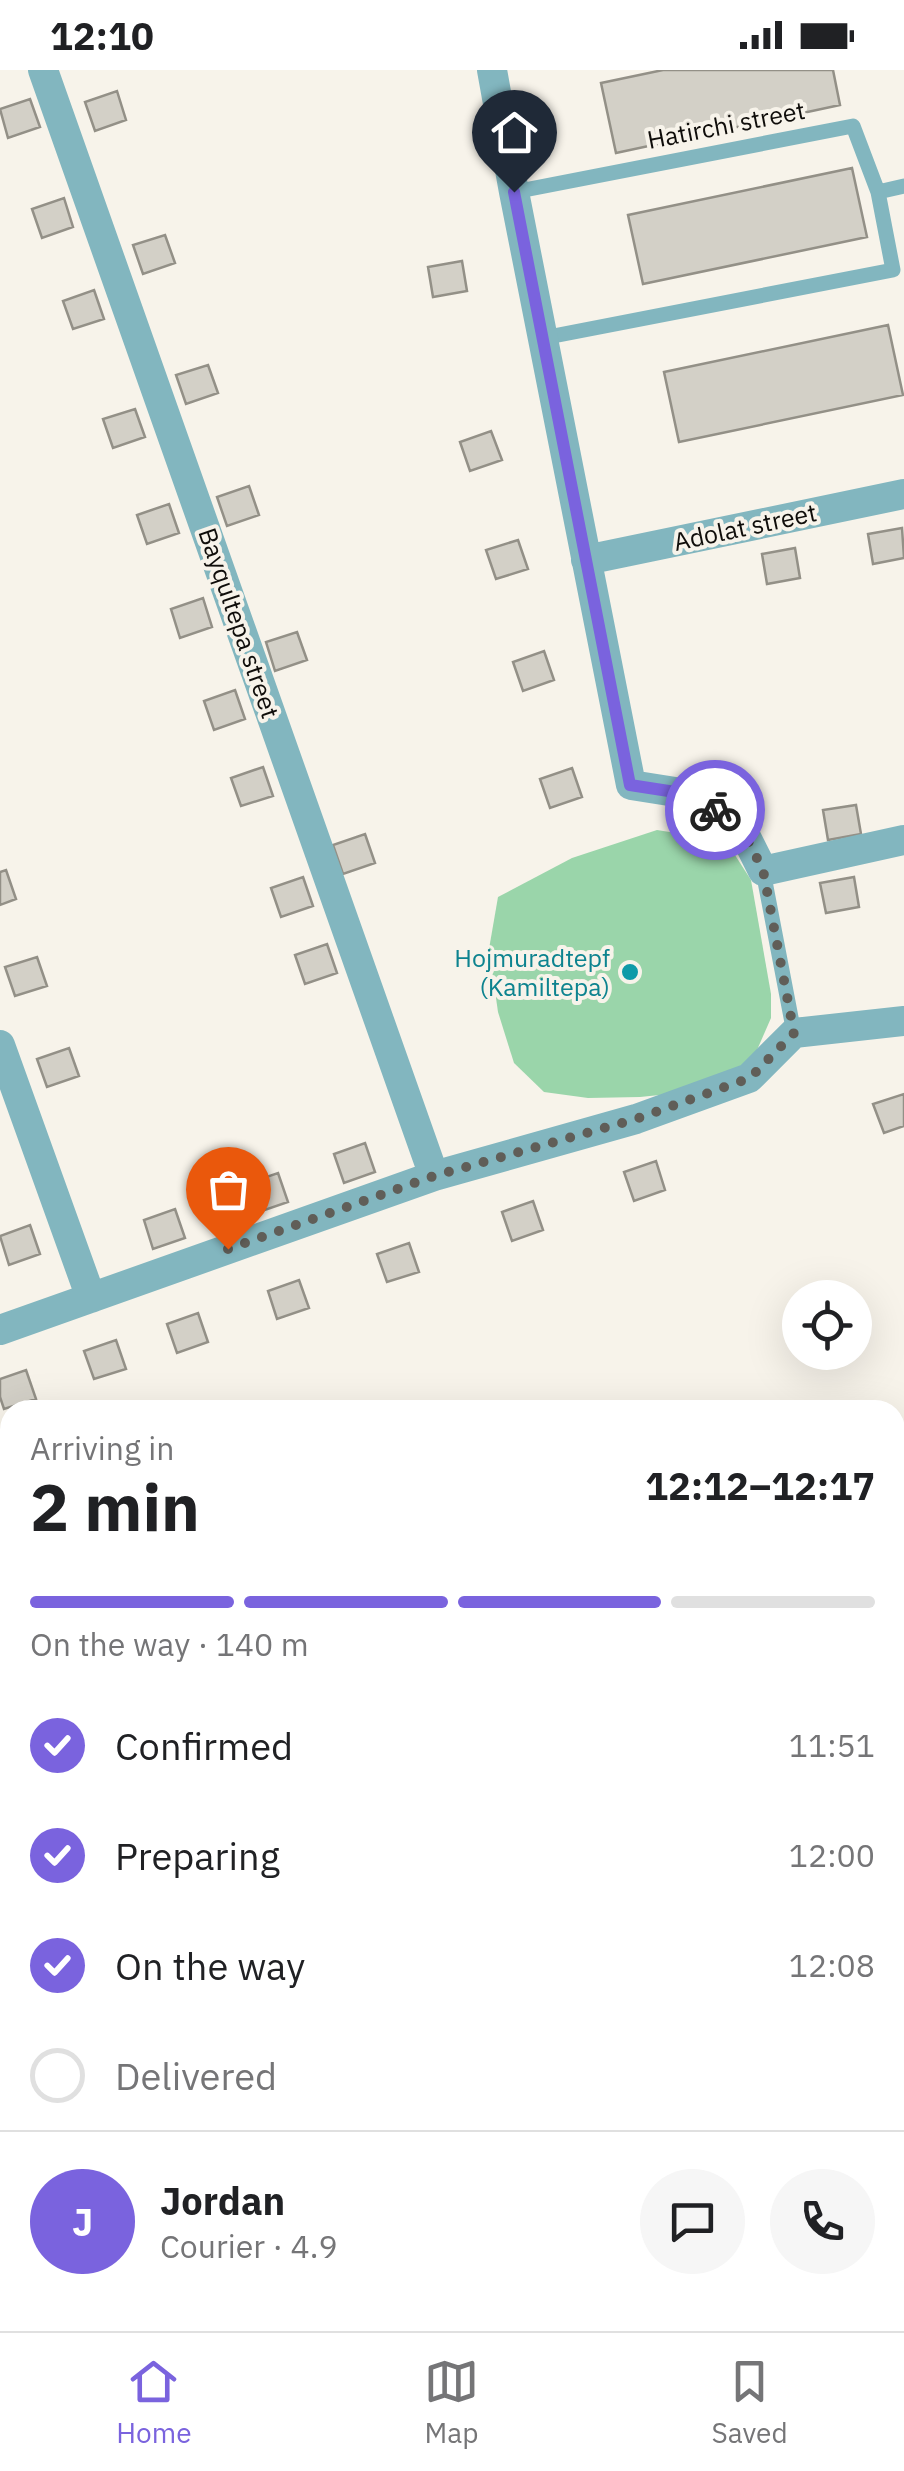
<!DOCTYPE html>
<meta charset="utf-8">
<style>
body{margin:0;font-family:"IBM Plex Sans",sans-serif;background:#f6f6f6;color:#202124;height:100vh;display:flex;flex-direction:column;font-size:38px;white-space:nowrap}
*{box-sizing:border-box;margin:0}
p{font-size:32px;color:#757577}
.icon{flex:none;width:55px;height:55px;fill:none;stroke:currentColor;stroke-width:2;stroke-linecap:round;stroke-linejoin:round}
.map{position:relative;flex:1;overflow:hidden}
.details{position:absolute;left:0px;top:1330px;width:905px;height:932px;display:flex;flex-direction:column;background:#fff;border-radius:30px 30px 0 0;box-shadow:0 10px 40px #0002}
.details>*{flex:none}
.fabs{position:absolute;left:782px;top:1210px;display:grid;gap:20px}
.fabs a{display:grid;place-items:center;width:90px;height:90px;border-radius:50%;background:#fff;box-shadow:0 10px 40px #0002;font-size:50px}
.pin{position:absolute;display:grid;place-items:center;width:85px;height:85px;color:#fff;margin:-102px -42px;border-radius:50% 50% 50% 0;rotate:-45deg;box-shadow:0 0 10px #0007}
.pin .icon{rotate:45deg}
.courier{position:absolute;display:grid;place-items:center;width:100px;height:100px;margin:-50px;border:8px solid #7a63de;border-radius:50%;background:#fff;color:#222;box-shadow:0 2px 12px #0007}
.head em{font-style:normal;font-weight:800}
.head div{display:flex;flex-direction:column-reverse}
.head{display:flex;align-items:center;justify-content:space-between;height:170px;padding:0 30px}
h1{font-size:65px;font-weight:800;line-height:75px}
.bar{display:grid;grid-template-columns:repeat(4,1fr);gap:15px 10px;align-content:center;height:120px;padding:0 30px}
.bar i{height:12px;border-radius:8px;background:#e0e0e0}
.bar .selected{background:#7a63de}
.bar p{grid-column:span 4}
.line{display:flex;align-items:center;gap:25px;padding:0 30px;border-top:2px solid #e0e0e0}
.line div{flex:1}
.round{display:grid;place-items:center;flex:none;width:105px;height:105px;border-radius:52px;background:#f6f6f6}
ol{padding:0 30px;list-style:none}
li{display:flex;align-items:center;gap:30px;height:110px}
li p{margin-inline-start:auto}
li .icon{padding:10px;border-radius:50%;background:#7a63de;color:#fff;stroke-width:4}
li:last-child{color:#757577}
li i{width:55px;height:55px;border:5px solid #e0e0e0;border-radius:50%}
.status{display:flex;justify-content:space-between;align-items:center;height:70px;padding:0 50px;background:#fff;direction:ltr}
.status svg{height:28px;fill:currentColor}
.dock{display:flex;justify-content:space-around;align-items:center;height:140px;border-top:2px solid #e0e0e0;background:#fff;font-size:28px;color:#757577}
.dock a{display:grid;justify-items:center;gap:5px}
.dock .selected{color:#7a63de}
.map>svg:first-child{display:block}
</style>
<div class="status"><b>12:10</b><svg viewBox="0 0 49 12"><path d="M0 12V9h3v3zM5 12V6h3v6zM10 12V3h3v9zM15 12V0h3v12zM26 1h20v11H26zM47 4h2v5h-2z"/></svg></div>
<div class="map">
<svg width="904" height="2261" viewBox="0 0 904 2261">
<rect width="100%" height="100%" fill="#f7f3ea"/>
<path fill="#9ad5aa" d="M657 760 726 771 751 810 771 924V948L750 996 689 1022 640 1027 588 1028 544 1022 514 993 498 942 489 879 498 827 572 788Z"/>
<path fill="#d3d0c7" stroke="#939087" stroke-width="2.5" d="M663 0H833L840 35 616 83 601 13Z
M117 21 126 50 95 61 85 32Z
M30 29 40 57 8 68 0 39Z
M852 98 867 167 643 214 628 145Z
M64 128 73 157 42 168 32 139Z
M165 165 175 193 143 204 133 175Z
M462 191 467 221 433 227 428 197Z
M94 220 104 249 73 259 63 231Z
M888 255 903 325 679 372 664 302Z
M208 295 218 323 186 334 176 305Z
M135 339 145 367 113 378 103 349Z
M491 361 502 390 470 401 460 372Z
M249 416 259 445 227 456 217 427Z
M169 434 179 463 147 474 137 445Z
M902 458 904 488 873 494 868 464Z
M518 470 528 499 496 509 486 480Z
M795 478 800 508 767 514 762 484Z
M203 528 212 557 180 568 171 539Z
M297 562 307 590 275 601 266 572Z
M544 581 554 610 523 621 513 592Z
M235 620 245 649 214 660 204 631Z
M263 697 273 726 241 736 231 708Z
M572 698 582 727 550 738 540 709Z
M856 735 861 764 828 770 823 740Z
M365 764 375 793 343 804 333 775Z
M6 800 16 829 0 835V802Z
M303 807 313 836 281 847 271 818Z
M854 807 859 837 826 843 820 813Z
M327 874 337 903 305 914 295 885Z
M37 887 47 916 15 926 5 897Z
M69 978 79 1006 47 1017 37 989Z
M904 1024V1056L884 1063 873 1034Z
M365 1073 375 1102 344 1113 334 1084Z
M656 1091 665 1120 634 1131 624 1102Z
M278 1103 288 1132 256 1143 246 1114Z
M533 1131 543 1160 512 1171 502 1142Z
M175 1139 185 1168 153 1179 144 1150Z
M30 1155 40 1184 9 1195 0 1166Z
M409 1173 419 1202 387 1212 377 1184Z
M299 1210 309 1238 277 1249 268 1221Z
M198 1243 208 1272 177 1283 167 1254Z
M116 1270 126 1299 94 1309 84 1281Z
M26 1300 36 1329 4 1339 0 1327V1309Z
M904 1670V1705L899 1708 895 1702V1675Z"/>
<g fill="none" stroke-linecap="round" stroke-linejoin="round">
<path stroke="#82b6bf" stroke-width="15" d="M514 122 853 56 878 122 904 116
M543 268 893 200 878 122
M763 801 794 963"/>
<path stroke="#82b6bf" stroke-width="30" d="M43 0 434 1106
M492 0 514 122 631 715 688 724 740 755 763 801 904 770
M586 490 904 424
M0 975 91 1228
M0 1260 434 1106 636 1049 749 1008 794 963 904 951
M895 1571 904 1588
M0 1871 10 1866
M895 2249 900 2261"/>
<path stroke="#4197a5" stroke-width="42" d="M895 2125 904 2123
M464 2261 491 2252"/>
</g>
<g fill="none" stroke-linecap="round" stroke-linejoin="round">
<path stroke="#605e58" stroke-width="10" stroke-dasharray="0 18" d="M228 1179 434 1106 636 1049 750 1008 794 963 763 800 740 755 715 740"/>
<path stroke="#7a63de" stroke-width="12" d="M514 122 630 715 688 724 715 740"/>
</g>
<circle fill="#0f9aa8" stroke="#f7f3ea" stroke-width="4" cx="630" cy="902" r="10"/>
<g text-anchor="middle" stroke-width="8" stroke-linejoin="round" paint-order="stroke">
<g font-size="25" fill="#0f0d0a" stroke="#f7f3ea">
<text transform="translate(726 55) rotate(-11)" y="9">Hatirchi street</text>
<text transform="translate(745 457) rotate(-12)" y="9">Adolat street</text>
<text transform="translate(239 553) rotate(71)" y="9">Bayqultepa street</text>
</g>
<g font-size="25" fill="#0d838f" stroke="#f7f3ea" text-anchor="end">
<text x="610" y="897">Hojmuradtepf<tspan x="610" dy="29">(Kamiltepa)</tspan></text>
</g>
</g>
</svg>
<div class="fabs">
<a><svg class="icon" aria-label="locate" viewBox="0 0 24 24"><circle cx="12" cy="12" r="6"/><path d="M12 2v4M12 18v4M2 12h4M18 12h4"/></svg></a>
</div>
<div class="pin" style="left:228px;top:1179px;background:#ea580c"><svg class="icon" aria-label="bag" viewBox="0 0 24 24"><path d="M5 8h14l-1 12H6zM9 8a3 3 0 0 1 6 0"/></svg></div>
<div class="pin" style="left:514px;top:122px;background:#1f2937"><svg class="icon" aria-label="home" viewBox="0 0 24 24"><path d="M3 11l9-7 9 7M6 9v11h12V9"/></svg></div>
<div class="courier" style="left:715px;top:740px"><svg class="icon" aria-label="bike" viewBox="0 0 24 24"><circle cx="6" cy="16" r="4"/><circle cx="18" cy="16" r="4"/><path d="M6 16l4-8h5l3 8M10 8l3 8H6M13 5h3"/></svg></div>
<section class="details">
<div class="head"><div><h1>2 min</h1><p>Arriving in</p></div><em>12:12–12:17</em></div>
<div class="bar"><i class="selected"></i><i class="selected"></i><i class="selected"></i><i></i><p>On the way · 140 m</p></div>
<ol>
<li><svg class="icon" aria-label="check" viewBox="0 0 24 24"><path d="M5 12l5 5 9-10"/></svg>Confirmed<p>11:51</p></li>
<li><svg class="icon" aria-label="check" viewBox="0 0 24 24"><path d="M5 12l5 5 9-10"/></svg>Preparing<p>12:00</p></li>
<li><svg class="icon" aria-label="check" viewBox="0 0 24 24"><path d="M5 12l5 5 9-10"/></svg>On the way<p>12:08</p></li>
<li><i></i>Delivered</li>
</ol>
<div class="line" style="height:180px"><b class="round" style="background:#7a63de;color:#fff">J</b><div><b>Jordan</b><p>Courier · 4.9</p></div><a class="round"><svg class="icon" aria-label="chat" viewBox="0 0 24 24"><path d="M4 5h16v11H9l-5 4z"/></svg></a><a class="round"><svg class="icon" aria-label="phone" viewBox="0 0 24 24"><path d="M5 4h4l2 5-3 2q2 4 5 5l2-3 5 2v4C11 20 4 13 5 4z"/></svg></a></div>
</section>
</div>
<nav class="dock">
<a class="selected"><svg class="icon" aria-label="home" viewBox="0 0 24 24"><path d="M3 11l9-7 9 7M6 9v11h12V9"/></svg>Home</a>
<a><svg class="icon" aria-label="map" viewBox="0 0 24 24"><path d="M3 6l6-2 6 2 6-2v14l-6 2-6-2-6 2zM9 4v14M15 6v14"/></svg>Map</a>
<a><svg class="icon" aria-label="saved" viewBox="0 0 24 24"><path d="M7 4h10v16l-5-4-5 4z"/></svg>Saved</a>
</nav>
